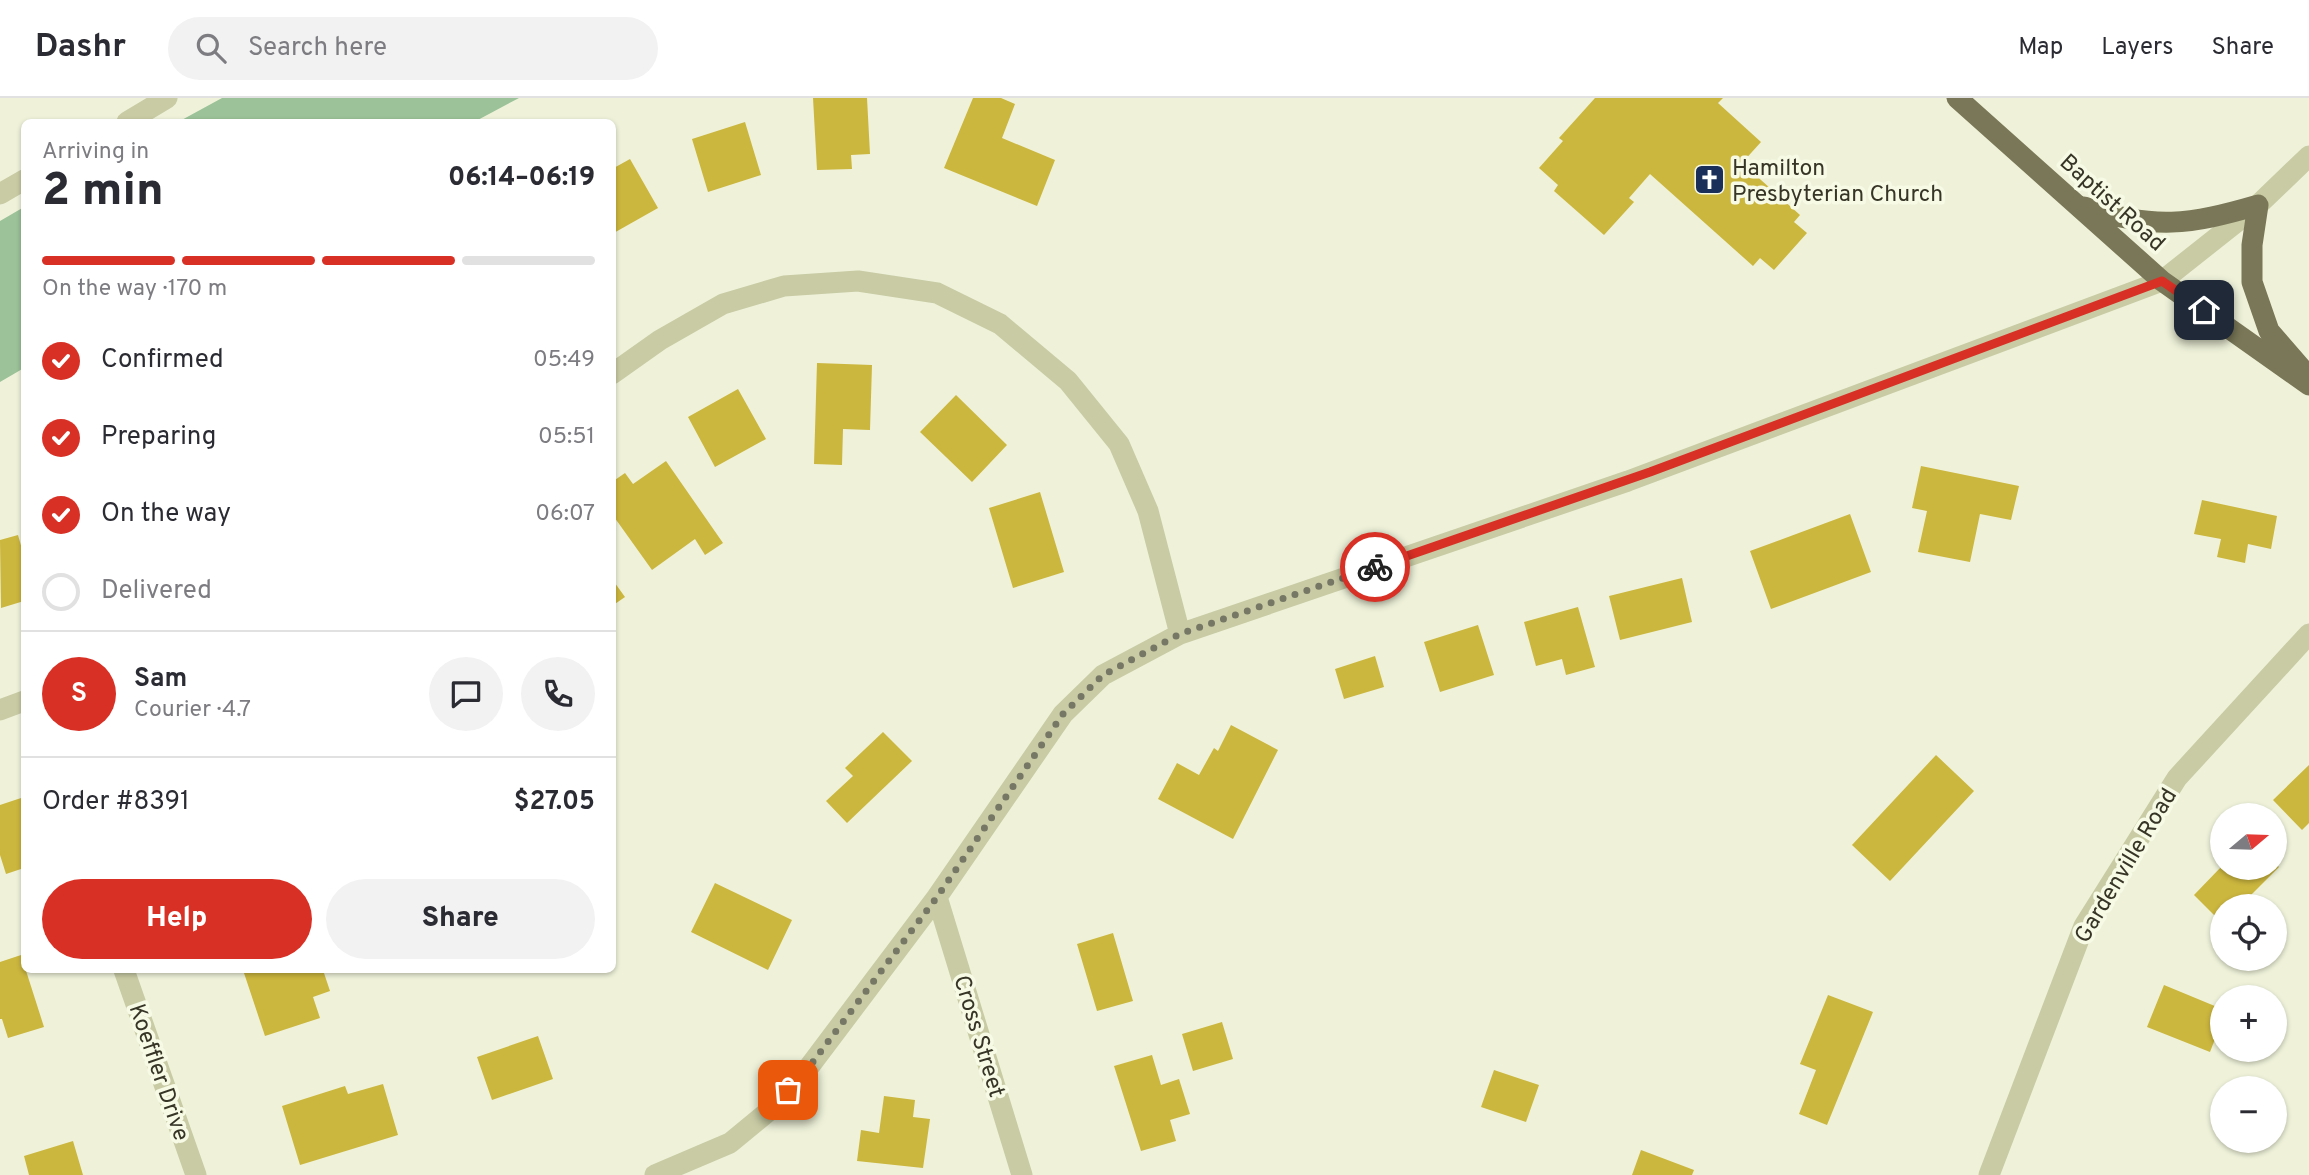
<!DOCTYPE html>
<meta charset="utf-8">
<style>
body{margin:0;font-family:Overpass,sans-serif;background:#f2f2f3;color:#2b2b33;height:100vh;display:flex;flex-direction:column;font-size:26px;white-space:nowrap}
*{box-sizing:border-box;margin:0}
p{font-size:23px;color:#7c7c81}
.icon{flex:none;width:38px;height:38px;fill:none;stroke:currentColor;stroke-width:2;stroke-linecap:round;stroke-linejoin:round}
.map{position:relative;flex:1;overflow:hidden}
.sheet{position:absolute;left:21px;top:21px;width:595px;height:854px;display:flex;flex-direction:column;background:#fff;border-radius:10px;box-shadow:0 2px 5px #0004}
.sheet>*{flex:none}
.needle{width:46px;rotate:71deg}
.fabs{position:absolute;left:2210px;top:705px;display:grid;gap:14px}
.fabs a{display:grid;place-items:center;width:77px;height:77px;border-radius:50%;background:#fff;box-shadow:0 2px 5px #0004;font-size:35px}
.pin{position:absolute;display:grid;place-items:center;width:60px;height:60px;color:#fff;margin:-30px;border-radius:14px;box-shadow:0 4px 10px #0006}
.courier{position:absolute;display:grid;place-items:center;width:70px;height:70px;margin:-35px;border:5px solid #d93025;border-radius:50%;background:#fff;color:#222;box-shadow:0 2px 9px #0007}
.overview em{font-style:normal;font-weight:800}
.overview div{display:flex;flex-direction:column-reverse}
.overview{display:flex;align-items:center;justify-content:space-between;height:119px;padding:0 21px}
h1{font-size:46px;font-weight:800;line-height:52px}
.bar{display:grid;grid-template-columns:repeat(4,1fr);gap:10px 7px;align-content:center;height:84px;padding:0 21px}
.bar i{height:9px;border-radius:5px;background:#e1e1e2}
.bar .current{background:#d93025}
.bar p{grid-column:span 4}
.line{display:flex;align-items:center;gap:18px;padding:0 21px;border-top:2px solid #e1e1e2}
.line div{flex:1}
.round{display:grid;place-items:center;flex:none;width:74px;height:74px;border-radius:37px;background:#f2f2f3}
ol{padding:0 21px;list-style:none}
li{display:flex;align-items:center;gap:21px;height:77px}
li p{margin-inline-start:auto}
li .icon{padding:7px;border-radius:50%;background:#d93025;color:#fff;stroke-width:4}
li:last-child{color:#7c7c81}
li i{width:38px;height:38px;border:4px solid #e1e1e2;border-radius:50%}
.action{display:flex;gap:14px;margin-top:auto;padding:14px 21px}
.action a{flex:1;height:80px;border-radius:42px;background:#d93025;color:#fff;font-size:28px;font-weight:800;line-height:80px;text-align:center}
.action a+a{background:#f2f2f3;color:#2b2b33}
header{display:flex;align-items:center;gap:42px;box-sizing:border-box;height:98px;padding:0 35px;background:#fff;border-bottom:2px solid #e1e1e2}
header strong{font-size:33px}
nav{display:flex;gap:38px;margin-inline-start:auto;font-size:24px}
.search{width:490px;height:63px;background:#f2f2f3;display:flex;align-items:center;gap:18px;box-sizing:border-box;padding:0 24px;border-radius:38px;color:#7c7c81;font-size:26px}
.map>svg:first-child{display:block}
</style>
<header>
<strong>Dashr</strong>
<div class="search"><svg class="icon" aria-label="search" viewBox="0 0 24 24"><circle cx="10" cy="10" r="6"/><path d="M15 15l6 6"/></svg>Search here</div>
<nav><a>Map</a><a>Layers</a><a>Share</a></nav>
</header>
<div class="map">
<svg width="2309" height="1077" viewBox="0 0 2309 1077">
<rect width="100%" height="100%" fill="#eff2d9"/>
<path fill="#9bc298" d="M222 0H519L474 24H178Z
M24 109V270L0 284V123Z"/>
<path fill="#cbb63e" d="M813 0H867L870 56 851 57 852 71 817 72Z
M973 0H1001L1015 6 1002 40 1055 62 1037 108 944 70Z
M1595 0H1723L1718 5 1761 44 1742 65 1800 117 1794 124 1807 135 1774 172 1760 160 1753 168 1650 76 1629 100 1634 104 1604 137 1554 93 1558 87 1539 70 1563 43 1559 40Z
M745 24 761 77 708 94 692 41Z
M630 61 658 110 612 136V71Z
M817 265 872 267 870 332 843 331 842 367 814 366Z
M738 291 766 341 715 369 688 319Z
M956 297 1007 347 972 384 920 334Z
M666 363 723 445 705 457 695 441 652 472 612 416V384L625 375 633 386Z
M1921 368 2019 388 2011 422 1980 416 1970 464 1918 454 1927 413 1912 410Z
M1040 394 1064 474 1013 490 989 410Z
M2202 402 2277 418 2271 451 2248 446 2245 465 2217 459 2221 441 2194 436Z
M1850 416 1871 474 1771 511 1750 453Z
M18 437 24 458V503L1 510 0 442Z
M1682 480 1692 524 1620 542 1609 498Z
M612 481 625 499 612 508Z
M1578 509 1595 569 1566 577 1562 561 1536 568 1524 524Z
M1478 527 1494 577 1440 594 1424 544Z
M1375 558 1384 589 1344 601 1335 571Z
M1231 627 1278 652 1233 741 1158 701 1177 665 1199 677 1214 650 1218 653Z
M883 634 912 663 847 725 826 703 853 678 845 670Z
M1936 657 1974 693 1890 783 1852 747Z
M2309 667V725L2302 732 2273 702Z
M24 699V770L6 776 0 757V707Z
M2275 765 2279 769 2240 808H2222V825L2194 797 2222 768 2275 770Z
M715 785 792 822 768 872 691 834Z
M1113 835 1133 903 1097 913 1077 846Z
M21 857 44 929 8 940 2 921H0V864Z
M243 872H323L330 893 313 899 320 920 265 938Z
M2164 887 2222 911V923L2210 954 2147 929Z
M1828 897 1873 914 1827 1027 1799 1016 1816 972 1800 966Z
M1222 924 1233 961 1193 973 1182 936Z
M538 938 553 981 492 1002 477 959Z
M1152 957 1161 987 1179 981 1190 1016 1170 1022 1176 1043 1141 1053 1114 968Z
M1494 972 1539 987 1526 1024 1481 1009Z
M383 986 398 1037 300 1067 282 1008 345 988 348 996Z
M884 998 915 1002 913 1019 930 1021 923 1070 857 1063 861 1032 879 1035Z
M73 1043 83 1077H29L24 1058Z
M1641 1052 1694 1072 1692 1077H1632Z"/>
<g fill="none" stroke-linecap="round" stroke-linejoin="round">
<path stroke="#c8cba4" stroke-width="21" d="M127 24 167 0
M0 96 24 82
M612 276 660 242 723 206 784 188 858 183 937 195 1000 226 1068 283 1119 346 1148 413 1180 536
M0 612 24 603
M937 799 1022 1077
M124 872 196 1077
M655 1077 730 1045 770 1012 806 973 937 799 1063 616 1103 577 1180 536 1628 383 2162 183 2258 107 2309 58
M1989 1077 2084 828 2177 680 2309 536"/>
<path stroke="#797757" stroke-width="21" d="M1957 0 2162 183 2309 287
M2084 109C2155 132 2189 127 2258 107L2252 147V184L2269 233 2303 272"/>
</g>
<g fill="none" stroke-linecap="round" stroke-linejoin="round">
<path stroke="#777765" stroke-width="7" stroke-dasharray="0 12.6" d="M788 992 806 973 937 799 1063 616 1103 577 1180 536 1375 469"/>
<path stroke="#d93025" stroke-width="9" d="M1375 469 1650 374 2162 183 2204 212"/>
</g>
<defs>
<symbol id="church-square" viewBox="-11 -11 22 22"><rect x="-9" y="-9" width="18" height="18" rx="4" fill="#1a2f59" stroke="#f7fae5"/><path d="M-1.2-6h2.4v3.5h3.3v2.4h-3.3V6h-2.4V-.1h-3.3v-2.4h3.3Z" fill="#fff"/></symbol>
</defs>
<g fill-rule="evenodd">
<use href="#church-square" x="1692" y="64" width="35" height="35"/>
</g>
<g text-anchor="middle" stroke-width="7" stroke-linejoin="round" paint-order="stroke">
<g font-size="23" fill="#363526" stroke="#f7fae5" text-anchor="start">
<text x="1732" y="77">Hamilton<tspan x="1732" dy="26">Presbyterian Church</tspan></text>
</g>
<g font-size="23" fill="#363526" stroke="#f7fae5">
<text transform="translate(2113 104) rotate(42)" y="8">Baptist Road</text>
<text transform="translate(2125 767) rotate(-59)" y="8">Gardenville Road</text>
<text transform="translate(980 938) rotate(73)" y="8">Cross Street</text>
<text transform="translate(160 974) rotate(71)" y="8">Koeffler Drive</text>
</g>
</g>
</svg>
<div class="fabs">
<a><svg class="needle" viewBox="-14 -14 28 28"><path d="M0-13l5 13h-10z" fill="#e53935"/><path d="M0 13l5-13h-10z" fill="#7c7c81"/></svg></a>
<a><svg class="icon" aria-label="locate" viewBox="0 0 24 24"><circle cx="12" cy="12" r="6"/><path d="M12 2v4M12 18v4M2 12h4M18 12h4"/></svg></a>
<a>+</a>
<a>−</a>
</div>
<div class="pin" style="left:788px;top:992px;background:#ea580c"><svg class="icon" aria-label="bag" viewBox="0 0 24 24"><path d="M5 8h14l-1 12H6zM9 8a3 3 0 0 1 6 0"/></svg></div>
<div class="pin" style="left:2204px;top:212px;background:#1f2937"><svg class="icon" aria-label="home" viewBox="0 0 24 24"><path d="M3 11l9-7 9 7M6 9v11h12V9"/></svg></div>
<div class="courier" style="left:1375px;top:469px"><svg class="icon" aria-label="bike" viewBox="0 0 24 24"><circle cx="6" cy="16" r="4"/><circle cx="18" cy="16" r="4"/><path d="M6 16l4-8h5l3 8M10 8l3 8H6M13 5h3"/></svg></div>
<section class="sheet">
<div class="overview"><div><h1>2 min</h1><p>Arriving in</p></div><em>06:14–06:19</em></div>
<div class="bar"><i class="current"></i><i class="current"></i><i class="current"></i><i></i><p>On the way · 170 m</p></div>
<ol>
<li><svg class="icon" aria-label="check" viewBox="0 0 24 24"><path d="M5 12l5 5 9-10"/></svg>Confirmed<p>05:49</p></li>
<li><svg class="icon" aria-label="check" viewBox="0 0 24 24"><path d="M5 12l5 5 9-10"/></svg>Preparing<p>05:51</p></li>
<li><svg class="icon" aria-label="check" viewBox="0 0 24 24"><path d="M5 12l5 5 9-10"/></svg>On the way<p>06:07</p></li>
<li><i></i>Delivered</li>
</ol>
<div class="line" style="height:126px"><b class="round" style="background:#d93025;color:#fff">S</b><div><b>Sam</b><p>Courier · 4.7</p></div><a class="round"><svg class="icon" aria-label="chat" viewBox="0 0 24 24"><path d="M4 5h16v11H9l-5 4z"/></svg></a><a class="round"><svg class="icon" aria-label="phone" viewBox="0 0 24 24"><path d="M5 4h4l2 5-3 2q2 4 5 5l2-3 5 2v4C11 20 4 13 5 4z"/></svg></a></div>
<div class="line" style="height:91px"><div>Order #8391</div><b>$27.05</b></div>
<div class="action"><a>Help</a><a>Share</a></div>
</section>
</div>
